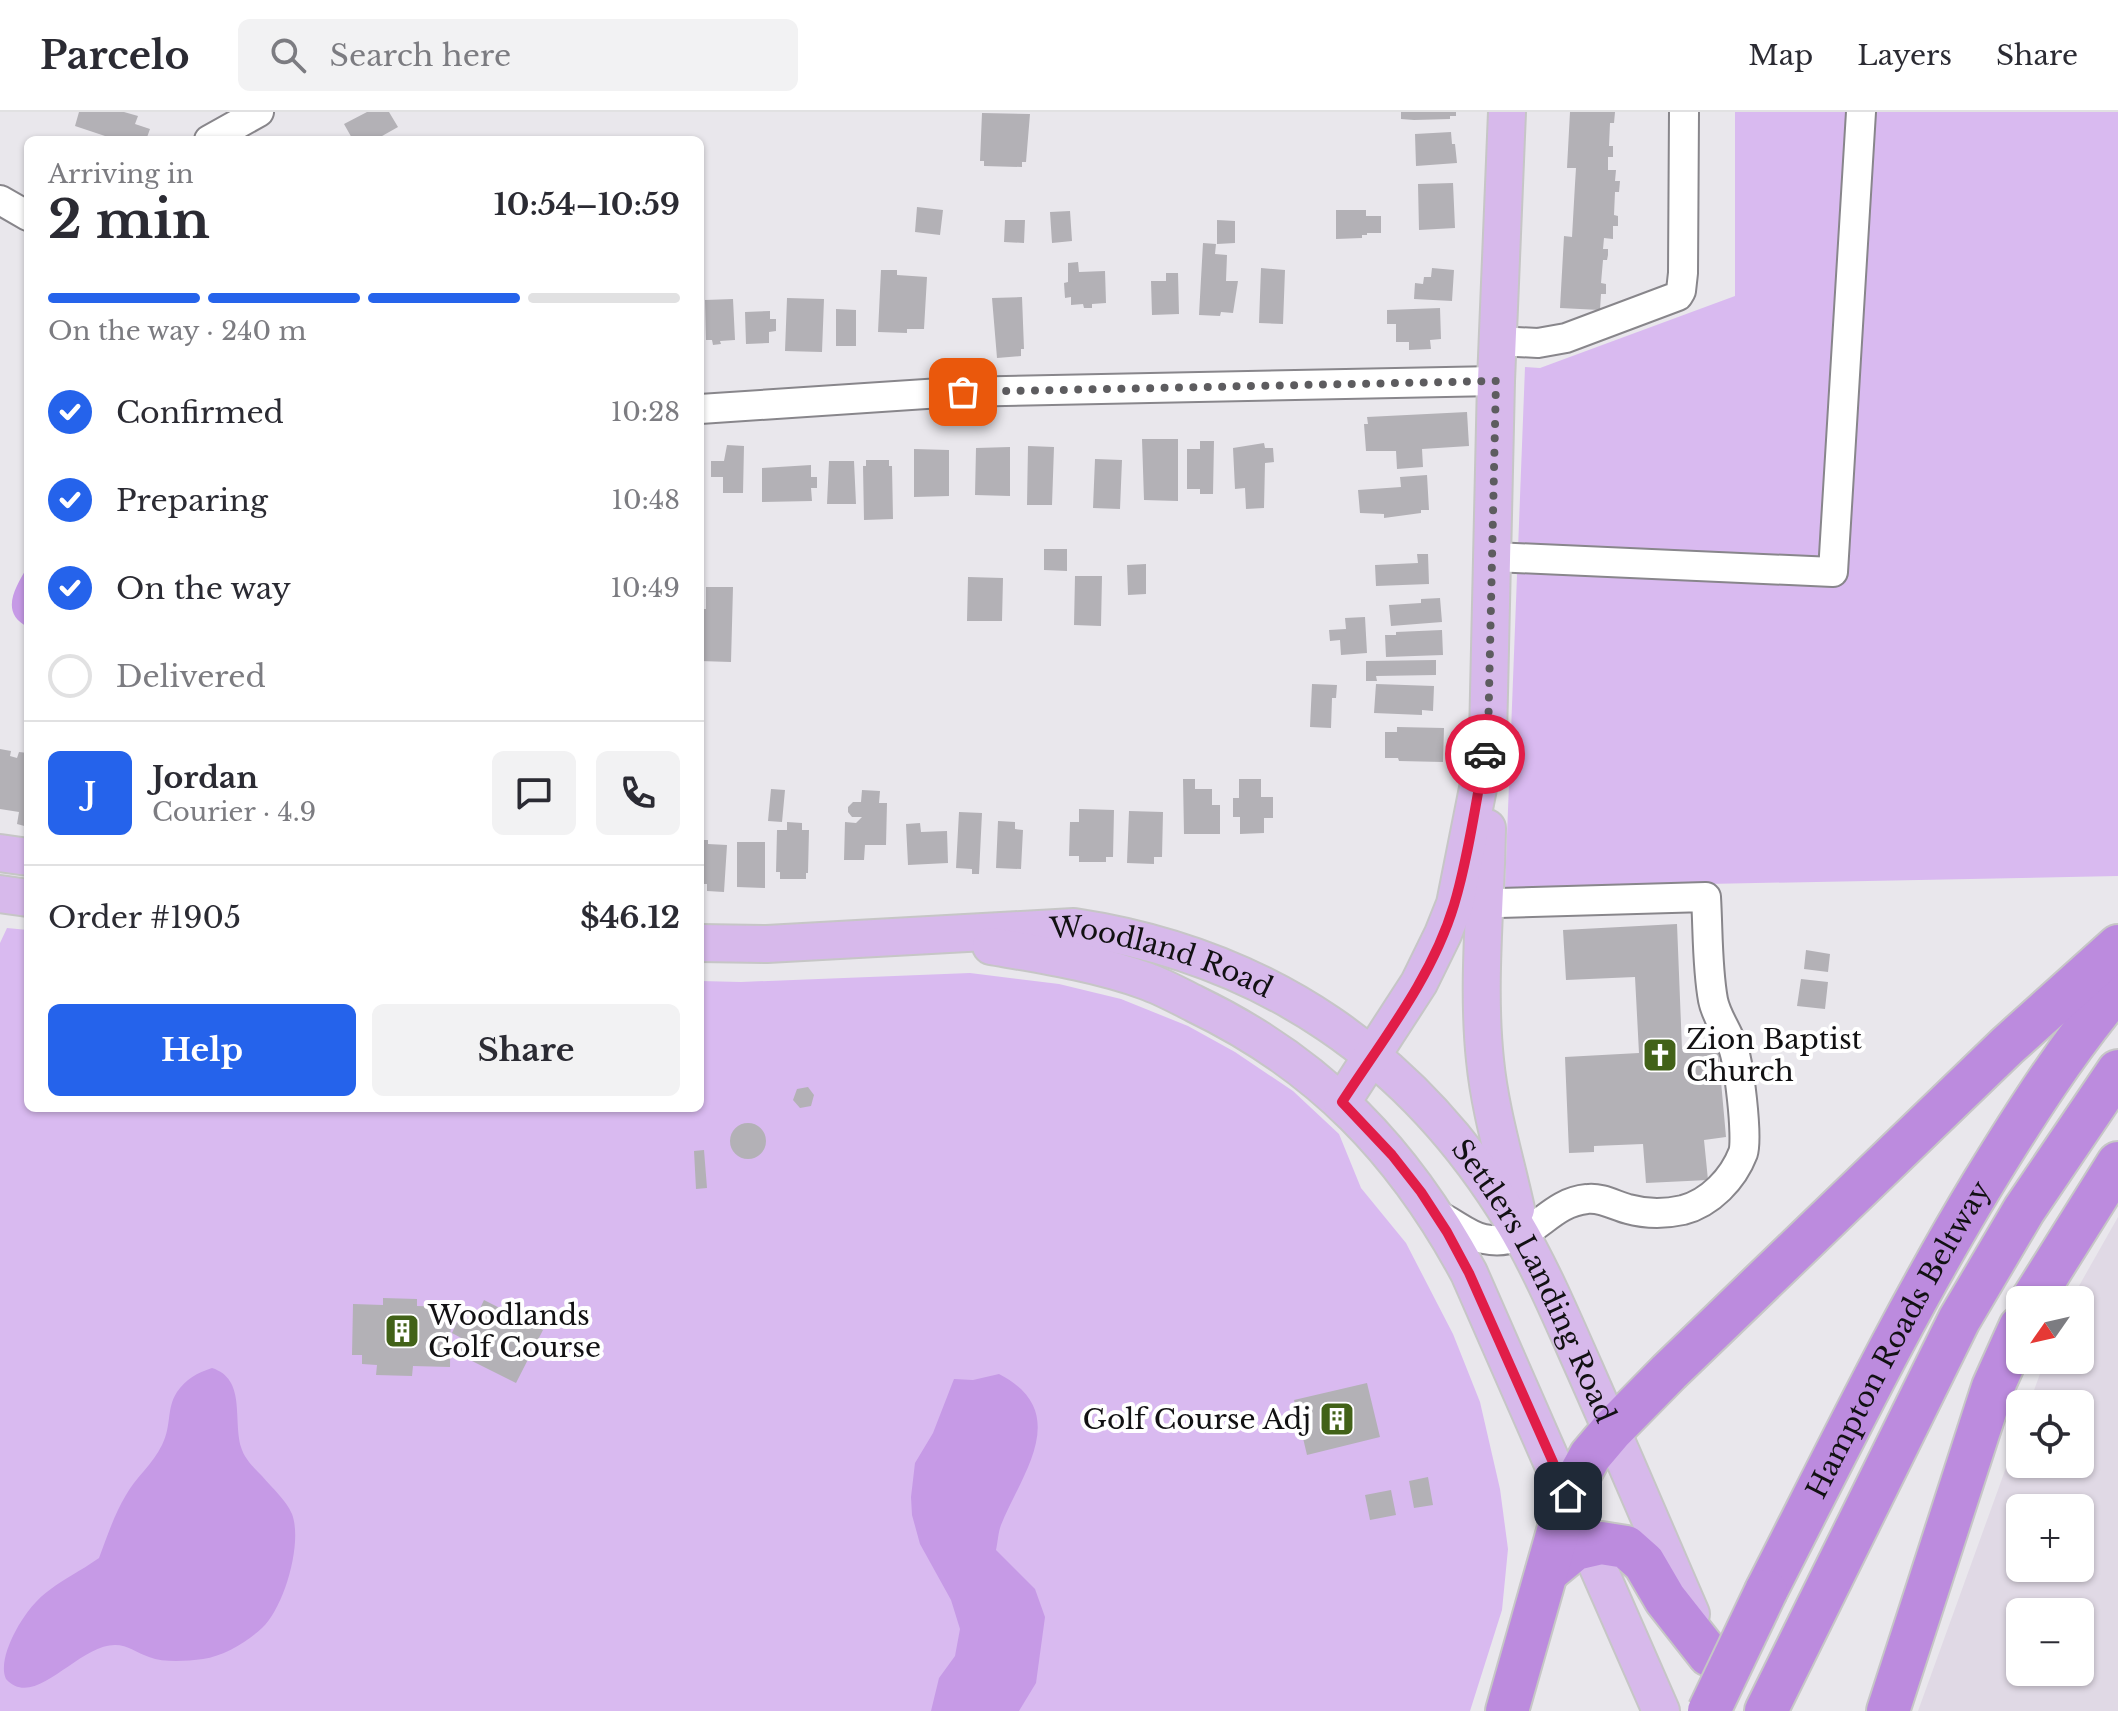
<!DOCTYPE html>
<meta charset="utf-8">
<style>
body{margin:0;font-family:"Libre Baskerville",serif;background:#f2f2f3;color:#2b2b33;height:100vh;display:flex;flex-direction:column;font-size:30px;white-space:nowrap}
*{box-sizing:border-box;margin:0}
p{font-size:26px;color:#7c7c81}
.icon{flex:none;width:44px;height:44px;fill:none;stroke:currentColor;stroke-width:2;stroke-linecap:round;stroke-linejoin:round}
.map{position:relative;flex:1;overflow:hidden}
.drawer{position:absolute;left:24px;top:24px;width:680px;height:976px;display:flex;flex-direction:column;background:#fff;border-radius:12px;box-shadow:0 2px 6px #0004}
.drawer>*{flex:none}
.needle{width:52px;rotate:236deg}
.controls{position:absolute;left:2006px;top:1174px;display:grid;gap:16px}
.controls a{display:grid;place-items:center;width:88px;height:88px;border-radius:12px;background:#fff;box-shadow:0 2px 6px #0004;font-size:40px}
.pin{position:absolute;display:grid;place-items:center;width:68px;height:68px;color:#fff;margin:-34px;border-radius:16px;box-shadow:0 4px 12px #0006}
.courier{position:absolute;display:grid;place-items:center;width:80px;height:80px;margin:-40px;border:6px solid #e11d48;border-radius:50%;background:#fff;color:#222;box-shadow:0 2px 10px #0007}
.summary em{font-style:normal;font-weight:700}
.summary div{display:flex;flex-direction:column-reverse}
.summary{display:flex;align-items:center;justify-content:space-between;height:136px;padding:0 24px}
h1{font-size:52px;font-weight:700;line-height:60px}
.bar{display:grid;grid-template-columns:repeat(4,1fr);gap:12px 8px;align-content:center;height:96px;padding:0 24px}
.bar i{height:10px;border-radius:6px;background:#e1e1e2}
.bar .active{background:#2563eb}
.bar p{grid-column:span 4}
.line{display:flex;align-items:center;gap:20px;padding:0 24px;border-top:2px solid #e1e1e2}
.line div{flex:1}
.round{display:grid;place-items:center;flex:none;width:84px;height:84px;border-radius:12px;background:#f2f2f3}
ol{padding:0 24px;list-style:none}
li{display:flex;align-items:center;gap:24px;height:88px}
li p{margin-inline-start:auto}
li .icon{padding:8px;border-radius:50%;background:#2563eb;color:#fff;stroke-width:4}
li:last-child{color:#7c7c81}
li i{width:44px;height:44px;border:4px solid #e1e1e2;border-radius:50%}
.primary-button{display:flex;gap:16px;margin-top:auto;padding:16px 24px}
.primary-button a{flex:1;height:92px;border-radius:12px;background:#2563eb;color:#fff;font-size:32px;font-weight:700;line-height:92px;text-align:center}
.primary-button a+a{background:#f2f2f3;color:#2b2b33}
header{display:flex;align-items:center;gap:48px;box-sizing:border-box;height:112px;padding:0 40px;background:#fff;border-bottom:2px solid #e1e1e2}
header strong{font-size:38px}
nav{display:flex;gap:44px;margin-inline-start:auto;font-size:28px}
.search{width:560px;height:72px;background:#f2f2f3;display:flex;align-items:center;gap:20px;box-sizing:border-box;padding:0 28px;border-radius:12px;color:#7c7c81;font-size:30px}
.map>svg:first-child{display:block}
</style>
<header>
<strong>Parcelo</strong>
<div class="search"><svg class="icon" aria-label="search" viewBox="0 0 24 24"><circle cx="10" cy="10" r="6"/><path d="M15 15l6 6"/></svg>Search here</div>
<nav><a>Map</a><a>Layers</a><a>Share</a></nav>
</header>
<div class="map">
<svg width="2118" height="1599" viewBox="0 0 2118 1599">
<rect width="100%" height="100%" fill="#e9e7ec"/>
<path fill="#e0d9e5" fill-rule="evenodd" d="M2118 1105V1599H1918L2020 1317V1352H2080V1292H2029L2045 1248H2080V1188H2071ZM2020 1396H2080V1456H2020ZM2020 1500H2080V1560H2020Z"/>
<path fill="#d9baf0" d="M1735 0H2118V764L1505 776 1525 255 1540 256 1735 184Z
M7 816 28 818V996H700V869L741 870 970 861 1059 872 1121 887 1188 914 1235 940 1293 979 1339 1022 1361 1076 1406 1131 1453 1222 1480 1290 1500 1377 1508 1437 1502 1498 1470 1599H0V831Z"/>
<path fill="#c69ae6" d="M28 454V515C0 501 14 477 28 454Z
M212 1256C246 1267 233 1306 241 1335 244 1346 254 1356 262 1364 272 1376 286 1388 292 1402 303 1431 284 1496 262 1516 247 1530 224 1544 203 1547 186 1549 165 1551 149 1545 137 1541 128 1533 115 1533 77 1533 35 1599 6 1567 0 1554 8 1534 14 1522 38 1476 60 1473 99 1446 107 1425 114 1403 126 1383 136 1365 153 1352 162 1333 172 1313 166 1297 177 1280 186 1267 197 1261 212 1256Z
M999 1262C1073 1300 1022 1361 1001 1413 998 1421 998 1429 996 1438L1035 1477 1045 1505 1036 1571 1019 1599H931L939 1566 955 1544 960 1517 951 1488 920 1432 912 1403 911 1385 915 1351 933 1321 954 1267 973 1268Z"/>
<path fill="#b3b1b6" d="M79 0H124L138 4 135 12 150 17 146 28 132 26 131 28H117L75 14Z
M367 0H389L398 15 375 28H353L344 12Z
M1401 0H1456V4H1450V7L1414 8 1401 7Z
M1570 0H1615L1614 11H1610L1609 34H1613V45H1608V58H1616L1615 69H1620L1619 80H1615L1614 103 1618 104V114H1613V127L1604 126 1603 137H1608V143L1607 148H1603L1601 171 1606 172V182H1601L1600 198 1560 196 1564 124 1572 125 1575 72 1576 56H1567Z
M982 1 1030 2 1026 50H1022V55L984 54V49H980Z
M1451 20 1452 32H1455L1457 51 1416 54 1415 22Z
M1453 71 1455 116 1419 118 1418 72Z
M917 95 943 98 940 123 915 120Z
M1336 98H1366V104H1381V121H1367V123H1362V126L1336 127Z
M1070 99 1072 129 1052 131 1050 100Z
M1005 108H1025L1024 131 1004 130Z
M1217 108 1235 109V131L1217 132Z
M1203 131 1216 132 1215 142 1227 143 1226 169H1238L1233 201 1221 200 1220 204 1199 203Z
M1078 150 1079 160 1105 159 1106 191 1092 192V196H1084L1083 192 1071 193V185L1065 186 1064 171 1068 170V151Z
M1261 156 1285 158 1283 212 1259 211Z
M1432 156 1454 158 1452 189 1414 187 1415 171 1423 172 1424 165H1431Z
M881 158H897V163L927 165 924 217H907V221L878 220Z
M1166 161H1178L1179 202 1152 203 1151 169H1166Z
M1022 185 1024 237H1021V244L997 246 992 186Z
M787 186 824 187 822 240 785 239Z
M733 187 735 228 720 229 721 232 713 233 712 228H706L705 188Z
M1440 196 1441 227 1430 228 1431 237 1409 238V230H1396V212H1387V198Z
M836 197 856 198V234H836Z
M770 199V207H776V219L769 220V231L746 232 745 200Z
M1467 300 1469 334 1422 337 1423 355 1397 357 1396 339H1366L1364 312H1368L1367 305Z
M1142 327H1178V389L1144 388Z
M1200 329H1214L1213 382H1200V377H1187V337H1200Z
M1264 331 1265 336H1273L1274 350 1265 351 1264 396 1246 397 1245 376 1235 377 1233 336Z
M727 333 744 334 743 381H723V365H711V349H724Z
M1028 334 1054 335 1052 393H1027Z
M1010 335V384L975 383 976 336Z
M914 337 949 338V384L914 385Z
M1095 347 1122 348 1120 397 1093 396Z
M866 348H889V354H892L893 407 864 408 863 354H866Z
M829 349H854L856 392H827Z
M811 353V365H817V376H811L812 389 762 390V356Z
M1427 363 1429 398H1421V401L1384 406V402L1360 401 1358 378 1401 375 1400 365Z
M1044 437H1067V459L1044 458Z
M1417 442H1428L1429 472 1376 474 1375 453 1418 451Z
M1146 452V482L1128 483 1127 453Z
M1075 464H1102L1101 514 1074 513Z
M968 465 1003 466 1002 509H967Z
M706 475H733L731 550 700 549V497H706Z
M1440 486 1442 510 1391 514 1389 493 1421 491V487Z
M1365 505 1367 541 1341 543 1340 528 1330 529 1329 518 1346 517 1345 506Z
M1442 518 1443 543 1386 545 1385 523H1396V520Z
M1436 548V563L1376 564 1377 569H1366V549Z
M1312 572 1337 573 1336 586H1332L1331 616 1310 615Z
M1376 572 1434 574 1433 599 1422 598V603L1374 601Z
M1397 615 1444 616 1443 650 1399 649 1398 646H1385V620H1397Z
M0 637 11 639 10 644 17 646 19 640 28 641V715L17 712 19 700 0 697Z
M1183 667H1195V677H1212V693H1220V722H1184Z
M1239 667H1261V685H1273V706H1264V721L1240 722V705H1233V686H1239Z
M771 677 785 678 782 710 768 709Z
M862 678 880 679 879 691H887L886 733H865L864 748H844L845 710 856 711 862 705H852L848 700V695L853 690H861Z
M1079 697 1114 698 1113 745H1106V750H1079V744H1069L1070 710H1079Z
M1129 699 1163 700 1162 745H1154V752L1127 751Z
M959 700 982 701 979 762H972V757L956 756Z
M998 709 1015 710V717L1023 718 1021 757 996 756Z
M787 710 802 711V718H809L808 761H806V767H780V760H776L777 718H787Z
M920 711 921 720 947 719 948 751 908 753 906 712Z
M701 728H708V732L727 733 724 780 707 779V772H700Z
M737 730H765V776L737 775Z
M1677 812 1682 937 1718 936 1726 1025 1704 1028 1708 1068 1646 1071 1643 1032 1594 1034V1040L1569 1041 1565 945 1639 941 1635 865 1566 868 1563 818Z
M1806 838 1830 842 1828 860 1804 857Z
M1801 867 1828 870 1825 897 1797 894Z
M808 975 814 983 811 994 800 996 793 988 797 977Z
M730 1029a18 18 0 1 1 36 0a18 18 0 1 1-36 0Z
M704 1038 707 1076 696 1077 694 1039Z
M383 1186 417 1187V1194L451 1195 450 1255 413 1254 412 1264 376 1263 377 1253 362 1252V1243H352L353 1192 383 1193Z
M484 1188 543 1218 516 1271 458 1242 465 1228 452 1221 460 1204 473 1211Z
M1367 1271 1380 1325 1307 1343 1294 1288Z
M1428 1365 1433 1393 1414 1396 1409 1369Z
M1391 1378 1396 1403 1370 1408 1365 1383Z"/>
<g fill="none" stroke-linecap="round" stroke-linejoin="round">
<defs>
<path id="minor" d="M209 28 259 0
M0 88 28 104
M1497 229 1538 231 1566 226 1678 184 1681 179 1683 161 1684 0
M700 297 956 280 1496 269
M1494 445 1833 460 1861 0
M1435 1102C1452 1109 1468 1124 1484 1127 1532 1137 1544 1091 1587 1087 1601 1085 1616 1094 1628 1097 1646 1102 1665 1102 1683 1098 1710 1091 1733 1067 1743 1041 1748 1026 1739 949 1732 933 1727 918 1716 904 1713 888 1707 855 1708 818 1706 785L1464 792"/>
<g id="major">
<path d="M1487 716C1486 793 1477 872 1485 948 1490 999 1505 1047 1516 1097"/>
<path d="M0 741 28 745"/>
<path d="M0 782 28 786"/>
<path id="s1" d="M700 831 767 832 1074 815C1266 844 1414 945 1514 1111 1542 1158 1563 1209 1585 1258 1621 1339 1656 1421 1691 1502"/>
<path d="M991 834C1043 843 1096 851 1146 869 1163 875 1179 884 1195 892 1320 952 1404 1040 1469 1161L1661 1599"/>
<path d="M1342 990 1419 871 1443 822 1455 792 1488 626 1496 269 1507 0"/>
</g>
<g id="highway">
<path d="M2032 1188 2118 1051"/>
<path d="M1547 1460 1575 1437 1601 1431 1626 1435 1644 1451 1665 1487 1709 1543"/>
<path id="s2" d="M1766 1479C1836 1342 1903 1203 1983 1071 2024 1004 2067 936 2118 876"/>
<path d="M1507 1599 1568 1384 1590 1344 1612 1318 1669 1260 2007 934 2118 834"/>
<path d="M1766 1599 1959 1208 2024 1098 2118 959"/>
<path d="M1888 1599 1993 1275 2020 1215"/>
</g>
</defs>
<use href="#minor" stroke="#88868b" stroke-width="32"/>
<use href="#major" stroke="#c6c6c6" stroke-width="40"/>
<use href="#highway" stroke="#c6c6c6" stroke-width="46"/>
<use href="#minor" stroke="#fff" stroke-width="28"/>
<use href="#major" stroke="#d7b9eb" stroke-width="36"/>
<use href="#highway" stroke="#bc8bde" stroke-width="42"/>
<defs>
<path id="highway-bridge" d="M1709 1599 1766 1479"/>
</defs>
<use href="#highway-bridge" stroke="#c6c6c6" stroke-width="46" stroke-linecap="butt"/>
<use href="#highway-bridge" stroke="#bc8bde" stroke-width="42"/>
</g>
<g fill="none" stroke-linecap="round" stroke-linejoin="round">
<path stroke="#5d5c5f" stroke-width="8" stroke-dasharray="0 14.4" d="M963 280 1496 269 1488 626 1485 642"/>
<path stroke="#e11d48" stroke-width="10" d="M1485 642C1476 689 1468 747 1454 793 1432 866 1383 927 1342 990L1392 1043 1421 1080 1447 1120 1469 1161 1568 1384"/>
</g>
<defs>
<symbol id="church-square" viewBox="-11 -11 22 22"><rect x="-9" y="-9" width="18" height="18" rx="4" fill="#426218" stroke="#fff"/><path d="M-1.2-6h2.4v3.5h3.3v2.4h-3.3V6h-2.4V-.1h-3.3v-2.4h3.3Z" fill="#fff"/></symbol>
<symbol id="building-square" viewBox="-11 -11 22 22"><rect x="-9" y="-9" width="18" height="18" rx="4" fill="#426218" stroke="#fff"/><path d="M-4-6H4V6H1V3H-1V6H-4ZM-2.5-4.3h1.7v1.8h-1.7ZM.8-4.3h1.7v1.8H.8ZM-2.5-1h1.7V.8h-1.7ZM.8-1h1.7V.8H.8Z" fill="#fff"/></symbol>
</defs>
<g fill-rule="evenodd">
<use href="#church-square" x="1640" y="923" width="40" height="40"/>
<use href="#building-square" x="382" y="1199" width="40" height="40"/>
<use href="#building-square" x="1317" y="1287" width="40" height="40"/>
</g>
<g text-anchor="middle" stroke-width="8" stroke-linejoin="round" paint-order="stroke">
<g font-size="28" fill="#121113" stroke="#fff">
<text dy="10" stroke="none"><textPath href="#s1" startOffset="466">Woodland Road</textPath></text>
<text dy="10" stroke="none"><textPath href="#s1" startOffset="984">Settlers Landing Road</textPath></text>
<text dy="10" stroke="none"><textPath href="#s2" startOffset="284">Hampton Roads Beltway</textPath></text>
</g>
<g font-size="28" fill="#121113" stroke="#fff" text-anchor="start">
<text x="1686" y="937">Zion Baptist<tspan x="1686" dy="32">Church</tspan></text>
<text x="428" y="1213">Woodlands<tspan x="428" dy="32">Golf Course</tspan></text>
<text x="1311" y="1317" text-anchor="end">Golf Course Adj</text>
</g>
</g>
</svg>
<div class="controls">
<a><svg class="needle" viewBox="-14 -14 28 28"><path d="M0-13l5 13h-10z" fill="#e53935"/><path d="M0 13l5-13h-10z" fill="#7c7c81"/></svg></a>
<a><svg class="icon" aria-label="locate" viewBox="0 0 24 24"><circle cx="12" cy="12" r="6"/><path d="M12 2v4M12 18v4M2 12h4M18 12h4"/></svg></a>
<a>+</a>
<a>−</a>
</div>
<div class="pin" style="left:963px;top:280px;background:#ea580c"><svg class="icon" aria-label="bag" viewBox="0 0 24 24"><path d="M5 8h14l-1 12H6zM9 8a3 3 0 0 1 6 0"/></svg></div>
<div class="pin" style="left:1568px;top:1384px;background:#1f2937"><svg class="icon" aria-label="home" viewBox="0 0 24 24"><path d="M3 11l9-7 9 7M6 9v11h12V9"/></svg></div>
<div class="courier" style="left:1485px;top:642px"><svg class="icon" aria-label="car" viewBox="0 0 24 24"><path d="M5 17H2v-5l4-1 3-4h7l3 4 3 1v5h-3M9 17h6M6 11h13"/><circle cx="7" cy="17" r="2"/><circle cx="17" cy="17" r="2"/></svg></div>
<section class="drawer">
<div class="summary"><div><h1>2 min</h1><p>Arriving in</p></div><em>10:54–10:59</em></div>
<div class="bar"><i class="active"></i><i class="active"></i><i class="active"></i><i></i><p>On the way · 240 m</p></div>
<ol>
<li><svg class="icon" aria-label="check" viewBox="0 0 24 24"><path d="M5 12l5 5 9-10"/></svg>Confirmed<p>10:28</p></li>
<li><svg class="icon" aria-label="check" viewBox="0 0 24 24"><path d="M5 12l5 5 9-10"/></svg>Preparing<p>10:48</p></li>
<li><svg class="icon" aria-label="check" viewBox="0 0 24 24"><path d="M5 12l5 5 9-10"/></svg>On the way<p>10:49</p></li>
<li><i></i>Delivered</li>
</ol>
<div class="line" style="height:144px"><b class="round" style="background:#2563eb;color:#fff">J</b><div><b>Jordan</b><p>Courier · 4.9</p></div><a class="round"><svg class="icon" aria-label="chat" viewBox="0 0 24 24"><path d="M4 5h16v11H9l-5 4z"/></svg></a><a class="round"><svg class="icon" aria-label="phone" viewBox="0 0 24 24"><path d="M5 4h4l2 5-3 2q2 4 5 5l2-3 5 2v4C11 20 4 13 5 4z"/></svg></a></div>
<div class="line" style="height:104px"><div>Order #1905</div><b>$46.12</b></div>
<div class="primary-button"><a>Help</a><a>Share</a></div>
</section>
</div>
